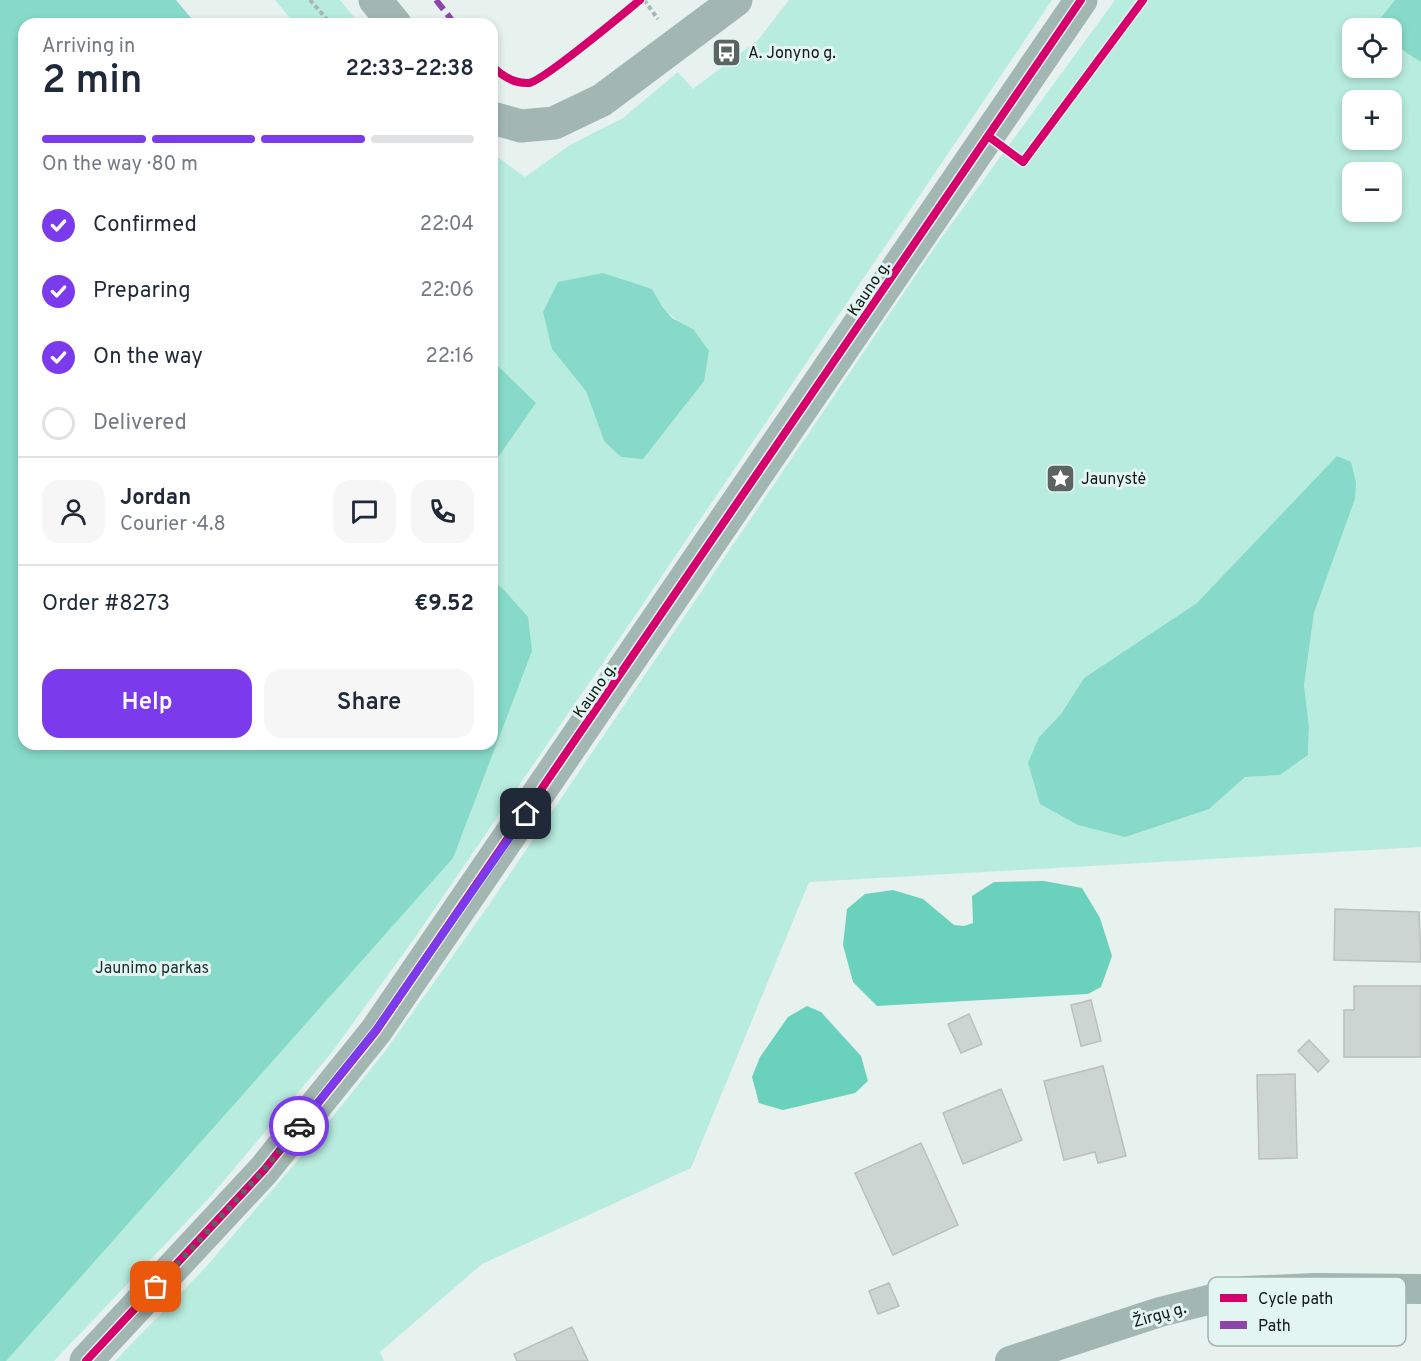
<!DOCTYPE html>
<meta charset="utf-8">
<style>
body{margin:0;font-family:Overpass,sans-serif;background:#f6f6f7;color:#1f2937;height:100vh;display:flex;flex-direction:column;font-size:22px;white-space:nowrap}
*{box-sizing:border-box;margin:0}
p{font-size:20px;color:#747a83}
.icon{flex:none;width:33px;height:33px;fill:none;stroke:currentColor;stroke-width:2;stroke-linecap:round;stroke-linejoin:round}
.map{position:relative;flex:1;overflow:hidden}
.side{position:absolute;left:18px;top:18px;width:480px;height:732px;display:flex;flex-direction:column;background:#fff;border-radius:18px;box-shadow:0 3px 9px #0003}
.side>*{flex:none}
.tools{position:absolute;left:1342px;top:18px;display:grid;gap:12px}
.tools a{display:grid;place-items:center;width:60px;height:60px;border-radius:12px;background:#fff;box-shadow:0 3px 9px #0003;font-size:30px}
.pin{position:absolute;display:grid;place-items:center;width:51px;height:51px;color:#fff;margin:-26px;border-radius:12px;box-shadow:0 3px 9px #0006}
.courier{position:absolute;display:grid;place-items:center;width:60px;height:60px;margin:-30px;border:4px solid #7c3aed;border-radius:50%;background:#fff;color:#222;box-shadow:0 2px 8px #0007}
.headline em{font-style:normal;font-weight:600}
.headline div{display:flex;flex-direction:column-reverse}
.headline{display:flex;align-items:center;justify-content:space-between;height:102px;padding:0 24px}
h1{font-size:39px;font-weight:600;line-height:45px}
.bar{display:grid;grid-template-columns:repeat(4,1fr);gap:9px 6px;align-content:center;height:72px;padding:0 24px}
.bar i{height:8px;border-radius:4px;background:#e0e1e3}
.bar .active{background:#7c3aed}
.bar p{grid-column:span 4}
.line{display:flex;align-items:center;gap:15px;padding:0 24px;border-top:2px solid #e0e1e3}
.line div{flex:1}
.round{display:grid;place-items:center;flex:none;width:63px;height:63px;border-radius:18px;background:#f6f6f7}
ol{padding:0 24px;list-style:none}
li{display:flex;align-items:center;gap:18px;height:66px}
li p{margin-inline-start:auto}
li .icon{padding:6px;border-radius:50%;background:#7c3aed;color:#fff;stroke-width:4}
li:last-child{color:#747a83}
li i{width:33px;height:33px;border:3px solid #e0e1e3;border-radius:50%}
.cta{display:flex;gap:12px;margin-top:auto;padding:12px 24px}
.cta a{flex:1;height:69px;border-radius:18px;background:#7c3aed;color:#fff;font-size:24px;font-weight:600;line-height:69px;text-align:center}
.cta a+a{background:#f6f6f7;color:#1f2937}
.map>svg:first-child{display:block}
</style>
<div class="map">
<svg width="1421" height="1361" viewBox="0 0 1421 1361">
<rect width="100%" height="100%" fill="#e7f1ee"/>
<path fill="#b8ecde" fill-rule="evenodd" d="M275 0H340L360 24H295Z
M789 0H1052L626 629 414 939 332 1052 211 1196 54 1361H0V795L492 744 503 589 492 579V466L536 403 492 360V153L525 177 570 145 623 118 678 72 693 89 758 40ZM652 289C665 312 670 317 693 329L604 441 586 391Z
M1115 0H1395L1378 21 1384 28H1353V68H1392V38L1401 50 1421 62V847L809 882 691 1168 482 1264 380 1352 384 1361H115L205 1268 298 1160 386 1050 484 912 939 241ZM1353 100H1392V140H1353ZM1353 172H1392V212H1353ZM1355 499 1314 613 1304 685 1309 726 1308 755 1280 775 1245 777 1039 737 1061 714 1084 678 1197 603 1255 544Z"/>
<path fill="#87dac9" d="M0 0H176L196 24H24V744H492V579L504 590 528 617 532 651 453 858 6 1361H0Z
M1395 0H1421V62C1407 53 1392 47 1392 28H1384L1378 21Z
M603 273 652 289 662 306 672 318 693 329 709 351 704 381 643 459 621 457 604 441 586 391 552 349 543 312 558 282Z
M492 360 536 403 492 466Z
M1337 456 1351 462 1356 482 1355 499 1314 613 1304 685 1309 726 1308 755 1280 775 1245 777 1209 809 1125 837 1078 825 1040 804 1028 763 1039 737 1061 714 1084 678 1197 603Z"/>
<path fill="#6ad2bc" d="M1044 881 1082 888 1100 918 1112 956 1101 987 1088 994 877 1006 853 982 843 945 847 909 865 894 893 890 923 899 954 925 964 926 973 923 972 896 994 882Z
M807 1006 821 1012 861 1056 868 1081 855 1093 783 1110 759 1103 752 1077 760 1057 788 1017Z"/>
<path fill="#cdd5d2" stroke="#b9c0be" stroke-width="1.5" d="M1335 909 1419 912 1421 962 1334 960Z
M1354 986H1421V1057H1344V1010H1354Z
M1091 1000 1101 1041 1081 1046 1071 1005Z
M969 1014 982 1044 961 1053 948 1024Z
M1309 1040 1329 1061 1318 1072 1298 1051Z
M1103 1066 1126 1156 1098 1163 1095 1152 1064 1160 1044 1081Z
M1295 1074 1297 1158 1259 1159 1257 1075Z
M1001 1089 1022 1140 963 1164 943 1113Z
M921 1143 958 1225 893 1255 855 1173Z
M889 1283 899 1306 878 1314 869 1291Z
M572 1327 588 1361H517L514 1354Z"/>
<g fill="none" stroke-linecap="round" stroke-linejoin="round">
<path stroke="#a7b7b2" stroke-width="4" stroke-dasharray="4.5 3" stroke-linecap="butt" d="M310 0 331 24
M644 0 658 19"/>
<path stroke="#a2b6b2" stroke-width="30" d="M1010 1361 1160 1312 1244 1291 1316 1288 1421 1289"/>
<path stroke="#a2b6b2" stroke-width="33" d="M375 0 395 24
M492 118 521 126 554 123 602 100 736 0
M86 1361 264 1170 376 1031 1081 0"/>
<path stroke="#8e44ad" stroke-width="6" stroke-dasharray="12 6" stroke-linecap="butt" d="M436 0 455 24"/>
<defs>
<path id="cycleway" d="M492 66C502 76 514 84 529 83 543 81 623 14 640 0
M988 136 1023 162 1143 0
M86 1361 264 1170 376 1031 1081 0"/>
</defs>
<use href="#cycleway" stroke="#e3f5f0" stroke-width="11"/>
<use href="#cycleway" stroke="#d6006c" stroke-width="8"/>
</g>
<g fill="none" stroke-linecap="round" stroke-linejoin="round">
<path stroke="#5c6462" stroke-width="6" stroke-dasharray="0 10.8" d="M156 1287 264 1170 299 1126"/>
<path stroke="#7c3aed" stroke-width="8" d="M299 1126 376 1030 526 814"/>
</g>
<defs>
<symbol id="bus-square" viewBox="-11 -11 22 22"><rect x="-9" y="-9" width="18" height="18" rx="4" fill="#5c6462" stroke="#e3f5f0"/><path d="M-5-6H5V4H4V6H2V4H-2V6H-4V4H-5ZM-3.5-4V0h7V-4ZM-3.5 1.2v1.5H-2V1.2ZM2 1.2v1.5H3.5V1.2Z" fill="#fff"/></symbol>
<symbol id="sight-square" viewBox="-11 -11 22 22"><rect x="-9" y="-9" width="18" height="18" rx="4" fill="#5c6462" stroke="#e3f5f0"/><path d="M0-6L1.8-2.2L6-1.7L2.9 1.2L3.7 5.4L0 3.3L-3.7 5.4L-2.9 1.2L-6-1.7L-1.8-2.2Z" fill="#fff"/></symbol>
</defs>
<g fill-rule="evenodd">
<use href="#bus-square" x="710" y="36" width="33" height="33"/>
<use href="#sight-square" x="1044" y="462" width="33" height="33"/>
</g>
<g text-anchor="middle" stroke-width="6" stroke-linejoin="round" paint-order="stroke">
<g font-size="16" fill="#111816" stroke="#e3f5f0" text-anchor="start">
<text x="748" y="58">A. Jonyno g.</text>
<text x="1081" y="484">Jaunystė</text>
</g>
<g font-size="16" fill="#111816" stroke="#e3f5f0">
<text transform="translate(868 288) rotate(-56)" y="6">Kauno g.</text>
<text transform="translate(594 690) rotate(-55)" y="6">Kauno g.</text>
<text transform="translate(1159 1314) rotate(-16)" y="6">Žirgų g.</text>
</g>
<g font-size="16" fill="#172e28" stroke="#e3f5f0">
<text x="152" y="973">Jaunimo parkas</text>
</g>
</g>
<rect x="1208" y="1277" width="198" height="69" rx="9" fill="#e3f5f0" stroke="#a4b3af" stroke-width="1.5"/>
<rect x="1220" y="1294" width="27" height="8" fill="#d6006c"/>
<rect x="1220" y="1321" width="27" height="8" fill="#8e44ad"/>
<g font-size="16" fill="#111816">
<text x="1258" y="1304">Cycle path</text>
<text x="1258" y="1331">Path</text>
</g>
</svg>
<div class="tools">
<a><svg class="icon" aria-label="locate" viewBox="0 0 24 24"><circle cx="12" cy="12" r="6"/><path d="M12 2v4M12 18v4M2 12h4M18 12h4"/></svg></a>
<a>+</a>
<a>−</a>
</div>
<div class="pin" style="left:156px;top:1287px;background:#ea580c"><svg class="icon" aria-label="bag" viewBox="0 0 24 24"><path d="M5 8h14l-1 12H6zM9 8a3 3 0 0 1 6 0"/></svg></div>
<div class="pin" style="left:526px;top:814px;background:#1f2937"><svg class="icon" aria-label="home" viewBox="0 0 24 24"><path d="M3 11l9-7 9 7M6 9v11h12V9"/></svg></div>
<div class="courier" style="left:299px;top:1126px"><svg class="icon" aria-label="car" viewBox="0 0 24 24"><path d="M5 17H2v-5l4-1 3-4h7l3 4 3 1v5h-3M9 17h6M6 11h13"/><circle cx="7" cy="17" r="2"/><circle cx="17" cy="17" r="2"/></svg></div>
<section class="side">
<div class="headline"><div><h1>2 min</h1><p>Arriving in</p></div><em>22:33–22:38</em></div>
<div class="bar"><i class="active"></i><i class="active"></i><i class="active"></i><i></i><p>On the way · 80 m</p></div>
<ol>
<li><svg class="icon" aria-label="check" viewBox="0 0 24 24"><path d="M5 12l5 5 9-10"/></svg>Confirmed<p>22:04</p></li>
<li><svg class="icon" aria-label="check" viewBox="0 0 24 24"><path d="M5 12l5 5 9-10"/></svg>Preparing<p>22:06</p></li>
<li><svg class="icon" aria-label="check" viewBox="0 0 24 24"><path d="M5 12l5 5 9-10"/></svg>On the way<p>22:16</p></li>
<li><i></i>Delivered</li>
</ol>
<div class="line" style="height:108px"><a class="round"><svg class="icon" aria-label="person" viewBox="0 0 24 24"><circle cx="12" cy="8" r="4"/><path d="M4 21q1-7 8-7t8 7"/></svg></a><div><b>Jordan</b><p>Courier · 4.8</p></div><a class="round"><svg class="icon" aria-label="chat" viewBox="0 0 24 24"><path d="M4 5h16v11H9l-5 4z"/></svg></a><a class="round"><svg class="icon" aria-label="phone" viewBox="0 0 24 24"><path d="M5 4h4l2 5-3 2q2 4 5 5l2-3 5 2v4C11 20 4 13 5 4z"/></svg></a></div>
<div class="line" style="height:78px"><div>Order #8273</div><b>€9.52</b></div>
<div class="cta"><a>Help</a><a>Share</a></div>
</section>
</div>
